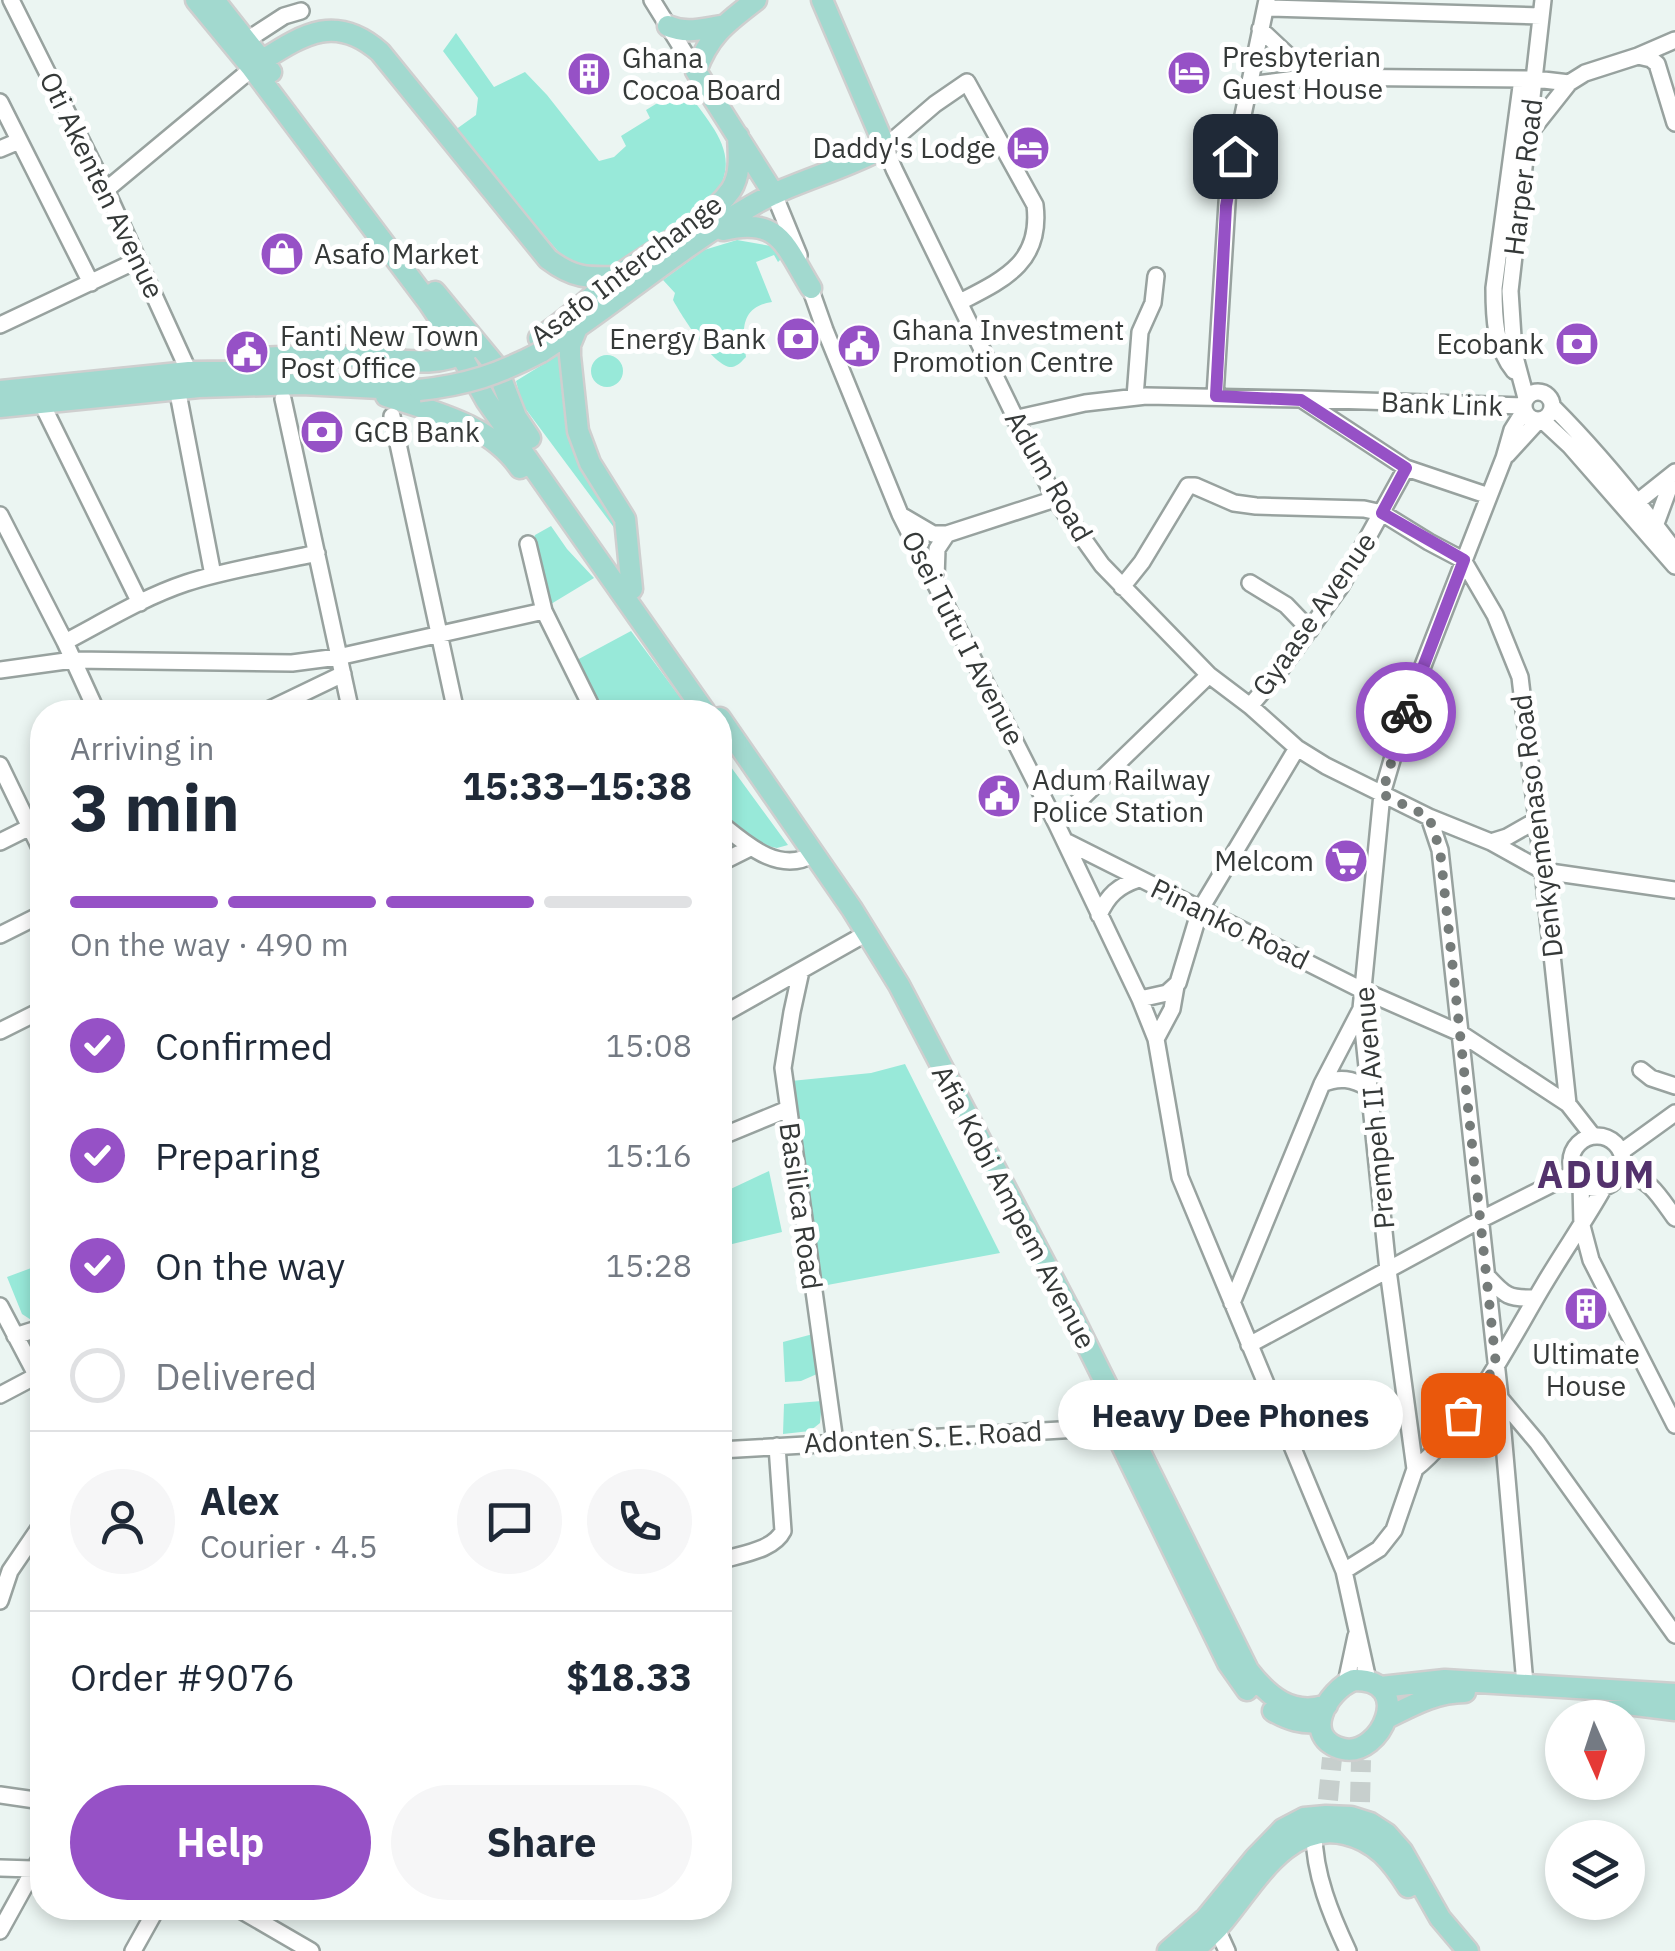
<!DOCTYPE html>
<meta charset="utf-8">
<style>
body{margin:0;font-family:"IBM Plex Sans",sans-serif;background:#f6f6f7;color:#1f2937;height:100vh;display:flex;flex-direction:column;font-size:38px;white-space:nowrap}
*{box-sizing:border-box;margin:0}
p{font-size:32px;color:#747a83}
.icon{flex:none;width:55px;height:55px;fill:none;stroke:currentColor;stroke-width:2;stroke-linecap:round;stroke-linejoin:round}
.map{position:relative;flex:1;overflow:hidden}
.panel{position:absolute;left:30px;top:700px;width:702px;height:1220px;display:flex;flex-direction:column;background:#fff;border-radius:40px;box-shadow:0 5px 15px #0003}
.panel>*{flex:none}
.needle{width:65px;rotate:177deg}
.controls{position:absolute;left:1545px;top:1700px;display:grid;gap:20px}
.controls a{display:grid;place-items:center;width:100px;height:100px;border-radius:50%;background:#fff;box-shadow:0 5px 15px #0003;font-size:50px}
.pin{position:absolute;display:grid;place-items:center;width:85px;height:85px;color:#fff;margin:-42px;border-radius:20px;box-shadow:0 5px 15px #0006}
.courier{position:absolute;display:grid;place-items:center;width:100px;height:100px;margin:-50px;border:8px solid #9651c6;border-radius:50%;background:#fff;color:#222;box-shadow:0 2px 12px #0007}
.bubble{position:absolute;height:70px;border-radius:35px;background:#fff;box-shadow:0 5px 15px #0003;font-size:32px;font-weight:700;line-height:70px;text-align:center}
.head em{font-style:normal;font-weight:700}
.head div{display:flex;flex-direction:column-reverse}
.head{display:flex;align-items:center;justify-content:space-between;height:170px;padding:0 40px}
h1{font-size:65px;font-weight:700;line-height:75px}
.bar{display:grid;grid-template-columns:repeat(4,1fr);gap:15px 10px;align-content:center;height:120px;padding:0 40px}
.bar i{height:12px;border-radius:8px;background:#e0e1e3}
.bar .on{background:#9651c6}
.bar p{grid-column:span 4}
.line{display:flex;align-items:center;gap:25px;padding:0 40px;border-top:2px solid #e0e1e3}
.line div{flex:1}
.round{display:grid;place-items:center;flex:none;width:105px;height:105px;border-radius:52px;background:#f6f6f7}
ol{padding:0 40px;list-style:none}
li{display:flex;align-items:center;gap:30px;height:110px}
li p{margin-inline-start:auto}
li .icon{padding:10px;border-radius:50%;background:#9651c6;color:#fff;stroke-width:4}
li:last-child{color:#747a83}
li i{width:55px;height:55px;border:5px solid #e0e1e3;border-radius:50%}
.cta{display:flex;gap:20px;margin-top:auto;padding:20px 40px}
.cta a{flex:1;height:115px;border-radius:60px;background:#9651c6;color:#fff;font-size:40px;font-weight:700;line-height:115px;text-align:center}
.cta a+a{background:#f6f6f7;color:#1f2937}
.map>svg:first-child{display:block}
</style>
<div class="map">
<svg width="1675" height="1951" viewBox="0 0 1675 1951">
<rect width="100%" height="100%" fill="#ebf5f2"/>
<path fill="#98e9d9" d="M456 33 494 87 525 72 547 95 599 161 614 157 626 146 621 136 650 118 646 110 684 87C708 123 744 153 715 195L622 264C596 272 583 269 561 255L455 130 476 115 478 98 443 51Z
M737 240 777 247 783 257 778 262 774 255 756 262 772 302C740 307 742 331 746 357 742 361 738 366 732 367 715 369 681 315 673 300L675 293 663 280 704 250Z
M591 371a16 16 0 1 1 32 0a16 16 0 1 1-32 0Z
M558 355H561L613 505 621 537 522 404 516 381Z
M551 526 567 549 594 578 551 604 533 540 535 535Z
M631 631 691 712H604L575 661Z
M720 752 788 845 777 848 763 845 720 811Z
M905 1064 1000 1253 822 1286 791 1081 871 1073Z
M769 1171 782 1232 720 1247V1194Z
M42 1264V1327L22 1314 7 1277Z
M813 1334 817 1374 801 1381 785 1382 783 1342Z
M822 1401 820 1423 810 1431 783 1434 784 1404Z"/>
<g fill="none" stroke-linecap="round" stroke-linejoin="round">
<path stroke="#c7cfcd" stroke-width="20" stroke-dasharray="20 10" stroke-linecap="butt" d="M1328 1800 1332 1758
M1360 1802 1361 1760"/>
<defs>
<path id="minor" d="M11 0 106 190 189 372
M652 0 696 71
M1266 8 1541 16
M1260 29 1311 77
M247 40 284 16 301 11
M1638 56 1651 59 1657 64 1675 123
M1250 85 1311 77 1535 79 1569 83 1585 73 1638 56 1675 40
M0 102 91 283
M1531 131 1569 83
M0 149 19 141
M106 190 261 61
M774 194 799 255
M808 282 825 330 900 514 1056 823 1140 999 1156 1039 1180 1177 1344 1571 1368 1680
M960 302C1005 279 1042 262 1035 205L967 82 935 104 885 147 894 169 1055 499 1102 565 1209 675 1250 706 1297 748 1326 766 1429 817 1491 842 1543 871 1675 890
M0 325 138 260
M1514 371C1495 348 1494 317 1494 288L1522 79
M177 388 213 575
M1524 406a14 14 0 1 1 28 0a14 14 0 1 1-28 0Z
M1215 396 1228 187 1267 0
M1135 397 1140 332 1153 303 1156 276
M1526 398 1514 353 1510 291 1543 0
M283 399 351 712
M1301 399 1524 406
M41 402 140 603
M1553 407C1598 452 1637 500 1675 551
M392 416 456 712
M1014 419 1085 403 1146 396 1301 399 1406 468 1489 496
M1542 420 1570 446 1675 566
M1507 455 1539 420
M1631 507 1675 472
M0 515 65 642 97 712
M904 517 933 534H947L1055 499
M1654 529 1675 472
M936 578 937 549 947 534
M1250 583 1286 605 1310 630
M1122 587 1142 562 1188 486H1195L1234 503 1256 506 1364 509 1382 513 1429 542 1463 560 1495 615 1520 677 1543 871 1568 1104
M544 611 594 712
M65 642C105 621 144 597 186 583 229 569 274 563 317 553
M0 670 73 660 292 663 338 657 544 611 528 544
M1250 706 1276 676 1341 586 1406 468
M264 712 343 674
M0 765 42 852
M1429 817 1440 850 1500 1398 1525 1684
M720 823C746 844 779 875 814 854
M1056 823 1209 675
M1065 841 1362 990 1460 1033 1568 1104 1593 1136
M0 842 30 827
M1491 842 1507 837 1537 820
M720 863 750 848
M1099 915C1108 895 1118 886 1139 879
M0 935 42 914
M801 971 792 1012 783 1068 835 1442
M1140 999 1167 993 1178 983 1200 910 1297 748
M720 1016 867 933
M0 1031 42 1010
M1156 1039 1172 1009 1176 986
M1641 1070 1651 1078 1675 1086
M1322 1084C1340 1076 1352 1079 1369 1088
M1571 1162a26 26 0 1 1 52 0a26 26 0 1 1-52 0Z
M720 1137 788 1109
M1621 1152 1675 1113
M1622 1169C1653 1184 1655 1190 1675 1218
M1581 1183 1582 1226 1591 1260 1675 1425
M1487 1276C1505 1296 1509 1299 1535 1298
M1232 1303 1322 1084 1361 1009
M0 1306 42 1386
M15 1336 34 1330 42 1332
M1249 1345 1480 1220 1574 1173
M0 1395 36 1376
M1500 1398 1537 1442 1675 1635
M1463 1415 1490 1417 1501 1422
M720 1450 1112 1427 1125 1423
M1415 1469C1466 1428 1509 1343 1543 1286 1563 1252 1585 1221 1604 1187
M720 1561C740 1554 773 1551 783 1531L777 1446
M1344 1571 1379 1549 1394 1530 1415 1469 1388 1270 1361 1009 1382 794 1410 699 1504 458 1512 430 1524 411
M0 1601 10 1571 42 1524
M1346 1683 1356 1636
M0 1795 42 1801
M1314 1833C1314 1874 1331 1915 1348 1951
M0 1868 33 1869
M237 1908 311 1951
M1217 1929 1227 1951
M0 1931 42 1855
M133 1951 157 1908"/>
<path id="major" d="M196 0 252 68 429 303 447 330 486 400 705 712
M214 0 271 72
M756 0C726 23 709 35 696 71L774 194
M668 26C687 34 701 29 721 26
M263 60C305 33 337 14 380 52L548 259C573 278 587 278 617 277
M723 230C780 216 785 246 811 288
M435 292 496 366 516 417 530 438
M577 328 570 345V356L578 431 590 463 625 519 632 589
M539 338C567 320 592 295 619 275 652 251 708 223 731 190 741 175 739 154 738 136
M541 352C613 306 677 249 751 206 793 181 842 171 885 147L822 0
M239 359C279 357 318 355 358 357 395 358 434 370 467 351
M0 391 189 372 272 371
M386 396C434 412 490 424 520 468
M0 407 199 387 302 384 419 390
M720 718 852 909 899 985 1072 1315 1248 1670C1268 1696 1292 1717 1327 1705
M1115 1431 1228 1663 1247 1690
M1354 1680C1416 1679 1381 1758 1343 1749 1300 1738 1327 1690 1354 1680Z
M1381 1687 1445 1680 1675 1694
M1619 1703 1675 1710
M1273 1711C1289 1720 1302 1724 1320 1722
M1387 1718C1413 1705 1436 1692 1465 1692
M1168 1951 1206 1918 1255 1858 1283 1829 1304 1818 1326 1816 1351 1817 1370 1823 1387 1834 1402 1851 1440 1918 1468 1951
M1193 1951C1203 1942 1213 1934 1221 1924 1253 1887 1287 1820 1345 1834 1376 1841 1392 1862 1408 1887"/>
</defs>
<use href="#minor" stroke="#98a29f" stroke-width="20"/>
<use href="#major" stroke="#cfcfcf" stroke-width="25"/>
<use href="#minor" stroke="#fff" stroke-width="15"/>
<use href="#major" stroke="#a2d9cf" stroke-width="20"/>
<defs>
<path id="major-bridge" d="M419 390C467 385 499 374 541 352"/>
</defs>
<use href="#major-bridge" stroke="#cfcfcf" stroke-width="25" stroke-linecap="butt"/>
<use href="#major-bridge" stroke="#a2d9cf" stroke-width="20"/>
</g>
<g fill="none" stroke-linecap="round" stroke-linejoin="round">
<path stroke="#757b79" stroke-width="10" stroke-dasharray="0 18" d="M1406 712 1382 794 1429 817 1440 850 1496 1365 1463 1415"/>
<path stroke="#9651c6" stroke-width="12" d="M1235 156 1226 206 1216 396 1301 400 1406 468 1382 513 1464 560 1406 712"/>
</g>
<defs>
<symbol id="hotel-disc" viewBox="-11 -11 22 22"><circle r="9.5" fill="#9651c6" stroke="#fff"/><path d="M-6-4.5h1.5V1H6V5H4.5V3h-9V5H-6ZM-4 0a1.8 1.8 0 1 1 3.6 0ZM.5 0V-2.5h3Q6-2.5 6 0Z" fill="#fff"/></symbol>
<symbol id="building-disc" viewBox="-11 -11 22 22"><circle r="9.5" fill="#9651c6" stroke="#fff"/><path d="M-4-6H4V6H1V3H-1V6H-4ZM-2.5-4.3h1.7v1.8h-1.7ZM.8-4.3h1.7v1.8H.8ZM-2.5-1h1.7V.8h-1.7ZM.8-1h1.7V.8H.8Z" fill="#fff"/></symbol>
<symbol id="shop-disc" viewBox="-11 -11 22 22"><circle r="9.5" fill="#9651c6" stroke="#fff"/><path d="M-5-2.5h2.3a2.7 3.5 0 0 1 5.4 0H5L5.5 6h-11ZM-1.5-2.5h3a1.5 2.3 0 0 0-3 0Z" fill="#fff"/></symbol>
<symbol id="bank-disc" viewBox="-11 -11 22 22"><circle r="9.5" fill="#9651c6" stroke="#fff"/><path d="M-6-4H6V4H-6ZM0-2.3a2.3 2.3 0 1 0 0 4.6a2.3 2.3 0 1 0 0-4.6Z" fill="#fff"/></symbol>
<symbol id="civic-disc" viewBox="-11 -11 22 22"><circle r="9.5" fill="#9651c6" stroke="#fff"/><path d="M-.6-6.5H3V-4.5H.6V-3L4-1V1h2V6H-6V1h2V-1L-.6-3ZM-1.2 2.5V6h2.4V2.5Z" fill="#fff"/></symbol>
<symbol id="supermarket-disc" viewBox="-11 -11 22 22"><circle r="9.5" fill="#9651c6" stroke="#fff"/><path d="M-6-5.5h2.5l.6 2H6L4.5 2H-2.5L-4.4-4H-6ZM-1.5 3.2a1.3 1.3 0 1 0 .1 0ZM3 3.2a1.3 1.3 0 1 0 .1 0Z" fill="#fff"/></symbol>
</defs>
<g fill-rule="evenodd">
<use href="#hotel-disc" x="1164" y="48" width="50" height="50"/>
<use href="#building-disc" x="564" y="49" width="50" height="50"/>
<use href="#hotel-disc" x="1003" y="123" width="50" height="50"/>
<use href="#shop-disc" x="257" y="229" width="50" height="50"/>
<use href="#bank-disc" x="773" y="314" width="50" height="50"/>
<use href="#bank-disc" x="1552" y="319" width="50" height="50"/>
<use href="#civic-disc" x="834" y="321" width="50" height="50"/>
<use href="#civic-disc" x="222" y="327" width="50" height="50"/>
<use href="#bank-disc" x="297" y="407" width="50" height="50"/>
<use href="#civic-disc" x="974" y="771" width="50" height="50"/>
<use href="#supermarket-disc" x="1321" y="836" width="50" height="50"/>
<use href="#building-disc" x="1561" y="1284" width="50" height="50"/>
</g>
<g text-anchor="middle" stroke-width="10" stroke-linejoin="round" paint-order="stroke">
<g font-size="28" fill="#353938" stroke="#fff" text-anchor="start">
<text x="1222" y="67">Presbyterian<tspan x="1222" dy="32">Guest House</tspan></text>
<text x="622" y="68">Ghana<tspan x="622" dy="32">Cocoa Board</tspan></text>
<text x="996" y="158" text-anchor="end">Daddy's Lodge</text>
<text x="314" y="264">Asafo Market</text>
<text x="892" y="340">Ghana Investment<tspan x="892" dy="32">Promotion Centre</tspan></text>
<text x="280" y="346">Fanti New Town<tspan x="280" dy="32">Post Office</tspan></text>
<text x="766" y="349" text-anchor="end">Energy Bank</text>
<text x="1544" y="354" text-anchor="end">Ecobank</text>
<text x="354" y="442">GCB Bank</text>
<text x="1032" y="790">Adum Railway<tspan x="1032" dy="32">Police Station</tspan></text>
<text x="1314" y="871" text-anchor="end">Melcom</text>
<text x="1586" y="1364" text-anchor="middle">Ultimate<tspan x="1586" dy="32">House</tspan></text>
</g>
<g font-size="28" fill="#353938" stroke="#fff">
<text transform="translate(1523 177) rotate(-83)" y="10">Harper Road</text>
<text transform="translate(102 185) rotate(64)" y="10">Oti Akenten Avenue</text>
<text transform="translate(626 270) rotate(-37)" y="10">Asafo Interchange</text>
<text transform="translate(1442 404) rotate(2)" y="10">Bank Link</text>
<text transform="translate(1049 476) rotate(60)" y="10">Adum Road</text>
<text transform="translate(1314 614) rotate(-55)" y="10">Gyaase Avenue</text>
<text transform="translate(963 638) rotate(63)" y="10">Osei Tutu I Avenue</text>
<text transform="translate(1537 826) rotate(-97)" y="10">Denkyemenaso Road</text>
<text transform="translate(1230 924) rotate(26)" y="10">Pinanko Road</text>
<text transform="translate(1374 1108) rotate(-95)" y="10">Prempeh II Avenue</text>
<text transform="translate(801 1206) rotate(82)" y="10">Basilica Road</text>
<text transform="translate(1014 1207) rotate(62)" y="10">Afia Kobi Ampem Avenue</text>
<text transform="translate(923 1437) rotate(-3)" y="10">Adonten S. E. Road</text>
</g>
<g font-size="38" font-weight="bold" letter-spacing="2.5" fill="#53326c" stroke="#fff">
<text x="1597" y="1188">ADUM</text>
</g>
</g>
</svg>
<div class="controls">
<a><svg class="needle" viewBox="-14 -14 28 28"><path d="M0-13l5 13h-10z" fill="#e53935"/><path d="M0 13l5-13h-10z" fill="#747a83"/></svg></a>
<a><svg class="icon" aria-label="layers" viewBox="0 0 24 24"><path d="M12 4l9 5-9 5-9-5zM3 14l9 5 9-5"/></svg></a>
</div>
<div class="pin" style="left:1463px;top:1415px;background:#ea580c"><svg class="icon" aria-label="bag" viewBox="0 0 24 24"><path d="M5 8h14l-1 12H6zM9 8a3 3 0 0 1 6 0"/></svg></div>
<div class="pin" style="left:1235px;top:156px;background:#1f2937"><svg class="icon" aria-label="home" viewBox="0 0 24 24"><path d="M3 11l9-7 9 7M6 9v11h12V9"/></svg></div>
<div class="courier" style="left:1406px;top:712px"><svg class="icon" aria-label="bike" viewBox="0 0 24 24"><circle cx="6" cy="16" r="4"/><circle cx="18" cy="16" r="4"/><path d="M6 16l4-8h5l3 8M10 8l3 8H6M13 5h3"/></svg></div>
<div class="bubble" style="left:1058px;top:1380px;width:345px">Heavy Dee Phones</div>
<section class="panel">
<div class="head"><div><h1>3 min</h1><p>Arriving in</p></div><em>15:33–15:38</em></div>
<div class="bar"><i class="on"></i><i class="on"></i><i class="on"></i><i></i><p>On the way · 490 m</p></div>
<ol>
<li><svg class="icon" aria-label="check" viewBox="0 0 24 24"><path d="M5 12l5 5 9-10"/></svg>Confirmed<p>15:08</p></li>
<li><svg class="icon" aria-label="check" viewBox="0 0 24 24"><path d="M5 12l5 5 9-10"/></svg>Preparing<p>15:16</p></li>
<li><svg class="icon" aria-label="check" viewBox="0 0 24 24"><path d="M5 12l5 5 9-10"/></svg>On the way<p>15:28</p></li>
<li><i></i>Delivered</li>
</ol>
<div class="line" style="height:180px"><a class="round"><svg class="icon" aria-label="person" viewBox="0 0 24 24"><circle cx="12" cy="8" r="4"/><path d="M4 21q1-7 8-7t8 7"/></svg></a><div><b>Alex</b><p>Courier · 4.5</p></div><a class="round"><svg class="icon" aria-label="chat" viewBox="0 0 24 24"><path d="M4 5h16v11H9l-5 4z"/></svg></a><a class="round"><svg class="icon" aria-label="phone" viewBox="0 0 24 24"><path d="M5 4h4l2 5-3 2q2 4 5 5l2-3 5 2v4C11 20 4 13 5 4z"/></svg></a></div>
<div class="line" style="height:130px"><div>Order #9076</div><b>$18.33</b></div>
<div class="cta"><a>Help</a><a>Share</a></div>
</section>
</div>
